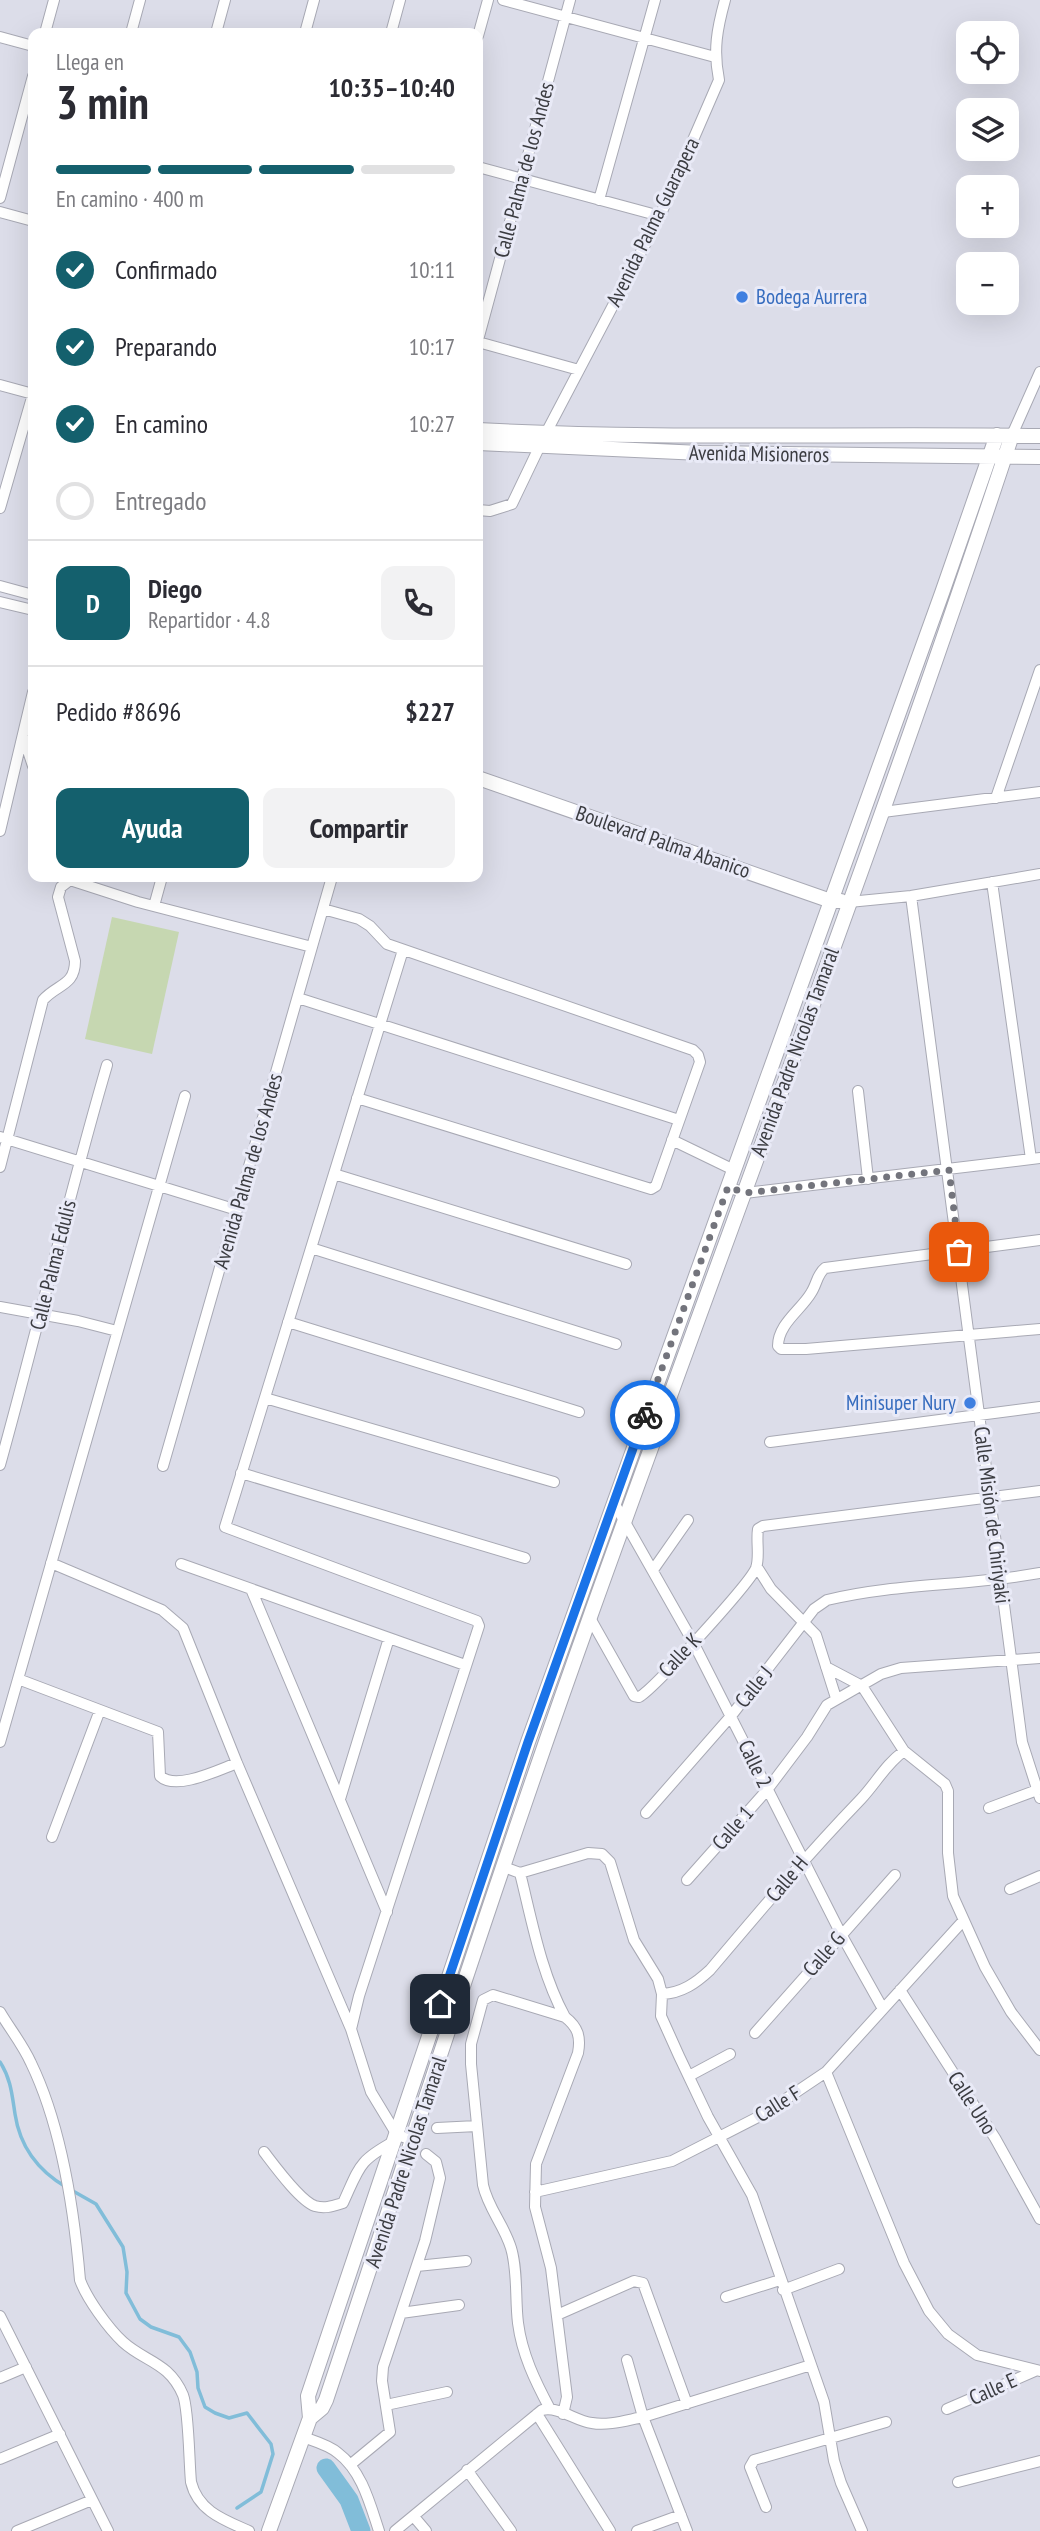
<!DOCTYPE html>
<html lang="es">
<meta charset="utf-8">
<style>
body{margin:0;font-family:"PT Sans Narrow",sans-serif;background:#f2f2f3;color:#2b2b33;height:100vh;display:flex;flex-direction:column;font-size:26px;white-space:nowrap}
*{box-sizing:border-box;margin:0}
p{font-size:23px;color:#7c7c81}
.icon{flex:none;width:38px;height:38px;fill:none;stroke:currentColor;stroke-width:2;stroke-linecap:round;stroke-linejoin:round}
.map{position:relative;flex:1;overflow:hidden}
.side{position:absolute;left:28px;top:28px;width:455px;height:854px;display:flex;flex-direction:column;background:#fff;border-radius:14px;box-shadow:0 7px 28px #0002}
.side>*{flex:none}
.fabs{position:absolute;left:956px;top:21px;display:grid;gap:14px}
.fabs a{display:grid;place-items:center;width:63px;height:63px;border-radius:14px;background:#fff;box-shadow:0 7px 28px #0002;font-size:35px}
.pin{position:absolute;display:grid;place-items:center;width:60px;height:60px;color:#fff;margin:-30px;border-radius:14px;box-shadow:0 4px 10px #0006}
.courier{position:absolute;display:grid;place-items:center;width:70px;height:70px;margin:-35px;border:5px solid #1a73e8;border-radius:50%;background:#fff;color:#222;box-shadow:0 2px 9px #0007}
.overview em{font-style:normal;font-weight:600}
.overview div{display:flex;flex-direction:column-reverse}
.overview{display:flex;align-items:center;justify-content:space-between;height:119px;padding:0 28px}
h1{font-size:46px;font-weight:600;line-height:52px}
.bar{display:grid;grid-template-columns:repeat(4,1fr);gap:10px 7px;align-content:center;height:84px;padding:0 28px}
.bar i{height:9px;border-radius:5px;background:#e1e1e2}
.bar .selected{background:#14606d}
.bar p{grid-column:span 4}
.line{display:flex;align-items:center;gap:18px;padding:0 28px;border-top:2px solid #e1e1e2}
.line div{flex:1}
.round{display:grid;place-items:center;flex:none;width:74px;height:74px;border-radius:14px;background:#f2f2f3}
ol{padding:0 28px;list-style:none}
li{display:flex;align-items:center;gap:21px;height:77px}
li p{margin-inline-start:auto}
li .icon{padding:7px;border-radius:50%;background:#14606d;color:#fff;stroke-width:4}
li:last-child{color:#7c7c81}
li i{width:38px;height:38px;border:4px solid #e1e1e2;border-radius:50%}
.primary-button{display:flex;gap:14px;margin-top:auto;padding:14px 28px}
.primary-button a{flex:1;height:80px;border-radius:14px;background:#14606d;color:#fff;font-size:28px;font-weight:600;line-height:80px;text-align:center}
.primary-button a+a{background:#f2f2f3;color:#2b2b33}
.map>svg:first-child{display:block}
</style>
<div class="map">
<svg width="1040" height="2531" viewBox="0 0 1040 2531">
<rect width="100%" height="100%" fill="#dcdde9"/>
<path fill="#c6d7b1" d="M112 917 179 932 152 1054 85 1039Z"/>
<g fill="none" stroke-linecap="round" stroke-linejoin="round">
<path stroke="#81bdd9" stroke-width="3.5" d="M0 2062C11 2079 12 2095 15 2114 20 2147 37 2170 66 2187
M73 2191 96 2204 123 2247 127 2272 126 2293 140 2319 151 2327 179 2337 190 2352 197 2372 198 2388 205 2407 215 2413 229 2418 247 2413 271 2444 273 2454 261 2492 237 2508"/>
<path stroke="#81bdd9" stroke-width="19" d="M326 2468 349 2500 361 2531"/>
<defs>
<path id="minor" d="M503 0 715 57
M45 33 54 0
M131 33 140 0
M216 33 225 0
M305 33 314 0
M391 33 400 0
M478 36 488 0
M0 37 33 46
M478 167 660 216
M0 198 33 76
M599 200 655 0
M0 212 33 221
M478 340 570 0
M478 342 579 370
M0 385 33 394
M1012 435 1040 372
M0 508 33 394
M478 510 490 511 512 504 546 433 660 216 719 80C713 50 717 29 725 0
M0 586 33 595
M0 602 33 610
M23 736 33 766
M996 798 1040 670
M883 812 1040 792
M0 831 33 692
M70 880 138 902 312 947
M992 882 1031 1159
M911 896 1022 1742 1040 1798
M849 902 911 896 1040 874
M154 906 162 877
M323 909 359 919 370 926 387 944 693 1050 698 1055 700 1062 656 1186 651 1189 357 1098
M298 998 679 1120
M858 1091 868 1179
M0 1137 237 1210
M672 1140 734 1170
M0 1167 43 1000C57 984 75 986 75 961L58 897 61 887 70 880
M334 1174 626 1264
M728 1187 745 1193 1040 1158
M1040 1240 825 1268C817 1274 817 1284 811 1293 801 1310 778 1324 778 1346L781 1349H806L1040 1329
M311 1248 616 1344
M0 1307 78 1321 117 1331
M288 1322 579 1412
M265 1398 554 1482
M770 1442 1040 1407
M0 1465C37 1332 68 1198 107 1065
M163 1466 332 877
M241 1473 525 1558
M613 1501 693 1642 841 1934 883 2009
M51 1563 162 1610 183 1628 237 1763 351 2029 371 2092 397 2135 413 2140
M181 1564 465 1665
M757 1567 771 1589 816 1635 836 1698
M653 1570 688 1520
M251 1589 387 1912
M590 1618 634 1696 639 1697C653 1690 750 1583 756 1568 760 1557 756 1541 758 1529L763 1526 1040 1491
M826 1667 862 1686 904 1751 945 1784 948 1791V1853L953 1896 985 1967 1011 2012 1040 2050
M18 1679 158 1732 160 1776C176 1791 218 1770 237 1763
M0 1742 185 1096
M340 1799 389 1638
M989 1808 1040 1789
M646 1813 731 1716 814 1609 827 1600C896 1583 970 1586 1040 1573
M52 1837 100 1710
M504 1867 520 1873C532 1921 541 1973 565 2017
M520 1873 588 1853 602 1854 610 1862 634 1940 658 1979 662 1994 661 2016 679 2056 708 2117 752 2195 824 2402 834 2461 841 2483 862 2531
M687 1880 767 1790 807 1737 827 1705 881 1674 901 1668 1040 1658
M1010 1889 1040 1876
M900 1990 995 2138 1040 2219
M662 1994C682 1993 696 1983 710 1970 759 1912 808 1854 861 1799 876 1783 886 1764 904 1751
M0 2012C10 2029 23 2045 31 2063 62 2127 74 2209 80 2280 87 2299 108 2328 123 2342 145 2362 169 2362 183 2395 189 2411 189 2462 191 2482 198 2511 224 2520 249 2531
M351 2029 359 1996 479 1626 477 1621 225 1527 403 950
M755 2033 895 1875
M826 2072 904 2263 929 2311 948 2334 977 2355 1040 2371
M689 2076 730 2054
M437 2128 477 2126
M264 2152C274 2165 300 2201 315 2206 325 2209 333 2206 343 2203 360 2166 358 2161 395 2141
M535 2192 672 2161 762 2115 826 2072 963 1921
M417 2266 466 2261
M783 2290 839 2269
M726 2297 780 2280
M401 2313 459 2305
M557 2315 634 2281 643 2283 687 2404
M0 2316 108 2531
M627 2360 643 2417 687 2531
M0 2378 26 2367
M386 2405 447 2392
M550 2409C535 2381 522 2354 518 2323 515 2299 518 2271 511 2248 504 2225 488 2208 483 2185L471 2064V2044L483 2000 493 1995 565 2017C578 2027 581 2037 578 2053L536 2164 535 2207 551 2268 567 2397 563 2414
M947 2409 1035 2371
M537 2414 610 2531
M303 2437C314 2441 329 2445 338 2453 362 2471 370 2504 379 2531
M0 2459 60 2434
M350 2465 390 2432 382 2381 383 2367 425 2241 440 2178 436 2162 426 2154
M467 2470 511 2531
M958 2482 1040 2461
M766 2507 750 2467 754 2460 886 2422
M415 2518 426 2531
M17 2531 92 2500
M395 2531 542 2410C559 2406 575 2421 592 2423 608 2426 627 2420 643 2417L811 2365
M637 2531 681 2515"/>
<path id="tertiary" d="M478 430C665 440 853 433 1040 436
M478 443 701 453 1040 457
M478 778 831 901H841
M310 2418 322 2408 326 2400C413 2139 497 1876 590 1617 731 1223 881 832 1012 435
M269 2531 310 2418 308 2396 528 1742 942 593 997 435"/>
</defs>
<use href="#minor" stroke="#a8a9b4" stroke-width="12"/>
<use href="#tertiary" stroke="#a8a9b4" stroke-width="16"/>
<use href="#minor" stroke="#fff" stroke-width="10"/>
<use href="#tertiary" stroke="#fff" stroke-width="14"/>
</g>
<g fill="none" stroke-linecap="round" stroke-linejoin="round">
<path stroke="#73747c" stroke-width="7" stroke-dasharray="0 12.6" d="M645 1415 728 1187 745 1193 949 1170 959 1252"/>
<path stroke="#1a73e8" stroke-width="9" d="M440 2004 528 1742 645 1415"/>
</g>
<g fill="#3f7fe0" stroke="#e9eaf7" stroke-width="2.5">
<circle cx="742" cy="297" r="7"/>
<circle cx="970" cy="1403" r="7"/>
</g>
<g text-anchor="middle" stroke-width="6" stroke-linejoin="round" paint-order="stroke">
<g font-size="21" fill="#3b3c41" stroke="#e9eaf7">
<text transform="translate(524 170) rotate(-75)" y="7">Calle Palma de los Andes</text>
<text transform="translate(653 222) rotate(-64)" y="7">Avenida Palma Guarapera</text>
<text transform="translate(759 454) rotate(1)" y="7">Avenida Misioneros</text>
<text transform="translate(663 842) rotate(19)" y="7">Boulevard Palma Abanico</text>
<text transform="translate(795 1052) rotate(-70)" y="7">Avenida Padre Nicolas Tamaral</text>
<text transform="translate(248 1171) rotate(-74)" y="7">Avenida Palma de los Andes</text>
<text transform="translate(53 1265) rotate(-76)" y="7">Calle Palma Edulis</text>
<text transform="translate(992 1515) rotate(83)" y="7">Calle Misión de Chiriyaki</text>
<text transform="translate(680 1655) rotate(-47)" y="7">Calle K</text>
<text transform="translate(754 1687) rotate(-51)" y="7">Calle J</text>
<text transform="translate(755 1764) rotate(64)" y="7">Calle 2</text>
<text transform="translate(733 1828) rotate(-49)" y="7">Calle 1</text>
<text transform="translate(787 1879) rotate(-50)" y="7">Calle H</text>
<text transform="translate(824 1954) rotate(-49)" y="7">Calle G</text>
<text transform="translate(972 2103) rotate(57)" y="7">Calle Uno</text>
<text transform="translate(778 2104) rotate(-32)" y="7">Calle F</text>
<text transform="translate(406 2162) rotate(-72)" y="7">Avenida Padre Nicolas Tamaral</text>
<text transform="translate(993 2389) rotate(-24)" y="7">Calle E</text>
</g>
<g font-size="21" fill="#366cbe" stroke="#e9eaf7" text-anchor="start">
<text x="756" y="304">Bodega Aurrera</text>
<text x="956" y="1410" text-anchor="end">Minisuper Nury</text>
</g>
</g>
</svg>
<div class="fabs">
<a><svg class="icon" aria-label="locate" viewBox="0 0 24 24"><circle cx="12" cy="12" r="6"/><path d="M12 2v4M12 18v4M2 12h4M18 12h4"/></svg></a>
<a><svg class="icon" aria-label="layers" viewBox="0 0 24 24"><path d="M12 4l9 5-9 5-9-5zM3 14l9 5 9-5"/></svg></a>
<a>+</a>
<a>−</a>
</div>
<div class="pin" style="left:959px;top:1252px;background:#ea580c"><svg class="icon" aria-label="bag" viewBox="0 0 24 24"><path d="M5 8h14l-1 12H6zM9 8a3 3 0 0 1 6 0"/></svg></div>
<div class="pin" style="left:440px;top:2004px;background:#1f2937"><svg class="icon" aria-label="home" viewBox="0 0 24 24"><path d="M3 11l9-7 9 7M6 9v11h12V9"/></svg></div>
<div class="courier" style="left:645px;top:1415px"><svg class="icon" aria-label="bike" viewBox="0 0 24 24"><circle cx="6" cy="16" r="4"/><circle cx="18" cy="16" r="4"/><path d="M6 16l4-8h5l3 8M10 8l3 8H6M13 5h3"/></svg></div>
<section class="side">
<div class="overview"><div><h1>3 min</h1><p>Llega en</p></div><em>10:35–10:40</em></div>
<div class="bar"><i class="selected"></i><i class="selected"></i><i class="selected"></i><i></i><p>En camino · 400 m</p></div>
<ol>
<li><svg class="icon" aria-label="check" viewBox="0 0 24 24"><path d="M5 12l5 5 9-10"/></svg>Confirmado<p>10:11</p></li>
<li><svg class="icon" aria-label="check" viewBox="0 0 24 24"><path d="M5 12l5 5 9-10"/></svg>Preparando<p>10:17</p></li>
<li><svg class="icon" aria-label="check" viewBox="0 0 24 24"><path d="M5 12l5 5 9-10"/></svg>En camino<p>10:27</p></li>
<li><i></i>Entregado</li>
</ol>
<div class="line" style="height:126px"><b class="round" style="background:#14606d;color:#fff">D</b><div><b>Diego</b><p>Repartidor · 4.8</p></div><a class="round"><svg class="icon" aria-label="phone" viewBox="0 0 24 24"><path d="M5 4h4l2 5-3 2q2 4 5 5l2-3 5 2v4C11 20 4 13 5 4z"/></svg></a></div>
<div class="line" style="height:91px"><div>Pedido #8696</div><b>$227</b></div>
<div class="primary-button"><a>Ayuda</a><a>Compartir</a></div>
</section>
</div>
